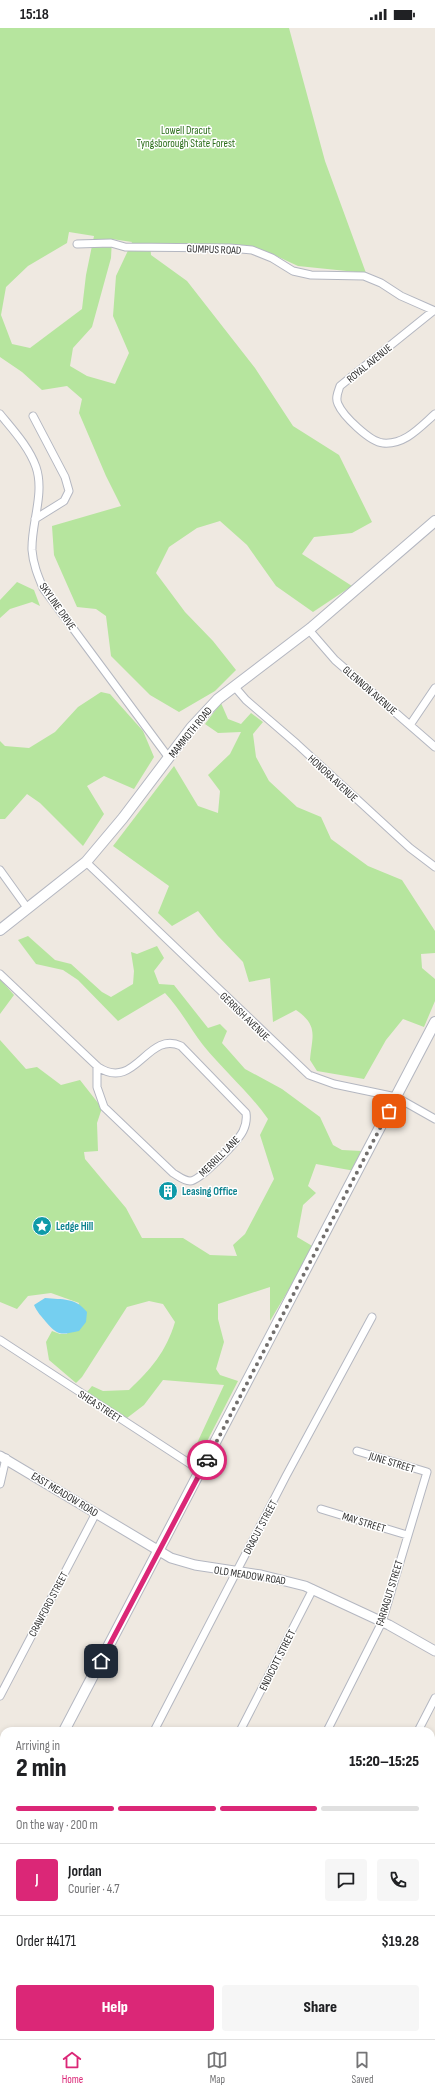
<!DOCTYPE html>
<meta charset="utf-8">
<style>
body{margin:0;font-family:"Sofia Sans Condensed",sans-serif;background:#f6f6f6;color:#202124;height:100vh;display:flex;flex-direction:column;font-size:15px;white-space:nowrap}
*{box-sizing:border-box;margin:0}
p{font-size:13px;color:#757577}
.icon{flex:none;width:22px;height:22px;fill:none;stroke:currentColor;stroke-width:2;stroke-linecap:round;stroke-linejoin:round}
.map{position:relative;flex:1;overflow:hidden}
.panel{position:absolute;left:0px;top:1699px;width:435px;height:312px;display:flex;flex-direction:column;background:#fff;border-radius:12px 12px 0 0;box-shadow:0 2px 6px #0003}
.panel>*{flex:none}
.pin{position:absolute;display:grid;place-items:center;width:34px;height:34px;color:#fff;margin:-17px;border-radius:8px;box-shadow:0 2px 6px #0006}
.courier{position:absolute;display:grid;place-items:center;width:40px;height:40px;margin:-20px;border:3px solid #db2777;border-radius:50%;background:#fff;color:#222;box-shadow:0 1px 5px #0007}
.overview em{font-style:normal;font-weight:800}
.overview div{display:flex;flex-direction:column-reverse}
.overview{display:flex;align-items:center;justify-content:space-between;height:68px;padding:0 16px}
h1{font-size:26px;font-weight:800;line-height:30px}
.bar{display:grid;grid-template-columns:repeat(4,1fr);gap:6px 4px;align-content:center;height:48px;padding:0 16px}
.bar i{height:5px;border-radius:3px;background:#e0e0e0}
.bar .on{background:#db2777}
.bar p{grid-column:span 4}
.line{display:flex;align-items:center;gap:10px;padding:0 16px;border-top:1px solid #e0e0e0}
.line div{flex:1}
.round{display:grid;place-items:center;flex:none;width:42px;height:42px;border-radius:4px;background:#f6f6f6}
.action{display:flex;gap:8px;margin-top:auto;padding:8px 16px}
.action a{flex:1;height:46px;border-radius:4px;background:#db2777;color:#fff;font-size:16px;font-weight:800;line-height:46px;text-align:center}
.action a+a{background:#f6f6f6;color:#202124}
.status{display:flex;justify-content:space-between;align-items:center;height:28px;padding:0 20px;background:#fff;direction:ltr}
.status svg{height:11px;fill:currentColor}
.tabs{display:flex;justify-content:space-around;align-items:center;height:56px;border-top:1px solid #e0e0e0;background:#fff;font-size:11px;color:#757577}
.tabs a{display:grid;justify-items:center;gap:2px}
.tabs .on{color:#db2777}
.map>svg:first-child{display:block}
</style>
<div class="status"><b>15:18</b><svg viewBox="0 0 49 12"><path d="M0 12V9h3v3zM5 12V6h3v6zM10 12V3h3v9zM15 12V0h3v12zM26 1h20v11H26zM47 4h2v5h-2z"/></svg></div>
<div class="map">
<svg width="435" height="2011" viewBox="0 0 435 2011">
<rect width="100%" height="100%" fill="#efe9e1"/>
<path fill="#b6e59e" fill-rule="evenodd" d="M0 0H289L325 133 366 245 298 238 272 226 150 216 151 227 187 253 255 340 293 398 339 427 372 494 352 505 314 509 302 526 352 558 313 584 276 558 247 517 220 493 197 500 169 519 156 545 185 584 213 613 236 642 215 663 179 684 150 667 111 628 106 588 96 581 77 579 54 527 52 498 121 478 106 448 79 385 82 371 67 358 42 362 22 344 0 329ZM69 204 94 208 86 247 82 281 30 320 12 316 1 287 6 259 28 238 67 215ZM112 211 132 214 116 248 113 288 129 325 115 356 87 348 70 338 73 320 92 299 111 230Z
M17 554 34 562 40 578 32 574 10 581 0 590V572Z
M101 664 110 666 143 703 154 729 134 761 104 748 87 758 104 786 83 818 40 775 27 766 5 791H0V713L5 718 29 720 55 704 78 679Z
M221 675 228 691 241 696 251 685 263 694 253 706 256 729 269 753 297 779 321 789 331 811 368 838 402 852 435 903V925L421 926 422 940 435 951V973L424 999 403 991 386 1012 364 1051 317 1043 310 1032C312 1008 319 998 296 982L273 994 270 950 249 954 243 934 218 908 198 883 172 898 158 885 169 858 113 818 174 738 198 778 218 785 220 763 208 747 230 726 241 704 218 705 205 696Z
M28 908 55 932 71 936 102 964 111 969 133 956 134 943 131 924 137 926 157 918 164 930 154 943 159 956 174 957 208 1000 220 996 227 1003 222 1015 245 1041 282 1061 320 1089 333 1117 342 1122 362 1123 355 1143 316 1136 308 1158 316 1165 303 1177 297 1209 314 1219 270 1293V1259L218 1276V1291L224 1314 216 1341 220 1347 238 1353 199 1429 192 1426 224 1357 163 1352 144 1377 127 1390 87 1364 92 1358 103 1363 129 1362C151 1341 166 1324 175 1294L163 1276 149 1273 127 1279 82 1349 76 1355 49 1332 46 1314 52 1303 60 1306H67L79 1275 51 1265 28 1268 17 1281 0 1274V1012L26 1041 37 1039 61 1057 80 1052 102 1080 97 1095 98 1123 84 1124 85 1131 126 1180 142 1210H183L210 1227 237 1228 233 1217 245 1206 274 1151 260 1107 268 1091C249 1064 224 1043 203 1017 190 1000 180 981 165 965L118 993 78 952 63 942 36 936 18 912Z
M0 951 14 967 0 986Z"/>
<path fill="#75cff0" d="M45 1270C63 1272 75 1269 87 1284L86 1294 79 1303C61 1307 58 1308 46 1294 41 1288 37 1284 34 1277Z"/>
<g fill="none" stroke-linecap="round" stroke-linejoin="round">
<defs>
<path id="minor" d="M77 216 111 215 125 219 230 220 252 222 272 230 293 243 311 247 364 248 381 255 401 268 435 283
M433 283 340 358C338 364 335 370 338 376 343 388 370 414 383 415 405 417 420 399 435 386
M0 386C13 402 29 419 36 439 45 465 31 496 32 522 33 536 38 548 43 560L169 730
M33 388 65 449 69 463 64 473 35 491
M309 602 335 632 435 719
M234 658 246 672 297 716 410 820 435 839
M410 697 435 660
M86 834 309 1047 334 1056 396 1069 435 1091
M0 842 28 881
M0 946 97 1038 98 1039C136 1064 147 1002 181 1018L246 1085C247 1092 246 1097 243 1103 238 1113 200 1153 190 1153 184 1153 178 1148 173 1145L104 1079 97 1059V1038
M0 1312 201 1443
M0 1456 6 1430
M321 1481 407 1507
M0 1668 96 1485
M154 1703 286 1448 372 1289
M240 1703 313 1561
M327 1703 382 1594 427 1444 357 1423
M418 1703 435 1670
M0 1728 4 1730
M431 1846 435 1838
M0 1865 4 1867
M431 1913 435 1914
M0 1998 4 1991
M431 2006 435 1998
M279 2007 287 2011
M80 2011 82 2007
M167 2011 169 2007
M257 2011 259 2007
M343 2011 345 2007"/>
<path id="tertiary" d="M0 1428 171 1530 195 1537 261 1547 305 1558 389 1597 435 1623"/>
<path id="secondary" d="M0 902 86 834 123 790 191 700 218 671 311 600 435 493
M64 1703 435 994
M0 1826 4 1819"/>
</defs>
<use href="#minor" stroke="#b4b7c1" stroke-width="9"/>
<use href="#tertiary" stroke="#b4b7c1" stroke-width="11"/>
<use href="#secondary" stroke="#b4b7c1" stroke-width="12"/>
<use href="#minor" stroke="#fff" stroke-width="7"/>
<use href="#tertiary" stroke="#fff" stroke-width="9"/>
<use href="#secondary" stroke="#fff" stroke-width="10"/>
</g>
<g fill="none" stroke-linecap="round" stroke-linejoin="round">
<path stroke="#726f6d" stroke-width="4" stroke-dasharray="0 7.2" d="M207 1432 389 1083"/>
<path stroke="#db2777" stroke-width="5" d="M101 1633 207 1432"/>
</g>
<defs>
<symbol id="building-disc" viewBox="-11 -11 22 22"><circle r="9.5" fill="#0f9aa8" stroke="#fff"/><path d="M-4-6H4V6H1V3H-1V6H-4ZM-2.5-4.3h1.7v1.8h-1.7ZM.8-4.3h1.7v1.8H.8ZM-2.5-1h1.7V.8h-1.7ZM.8-1h1.7V.8H.8Z" fill="#fff"/></symbol>
<symbol id="sight-disc" viewBox="-11 -11 22 22"><circle r="9.5" fill="#0f9aa8" stroke="#fff"/><path d="M0-6L1.8-2.2L6-1.7L2.9 1.2L3.7 5.4L0 3.3L-3.7 5.4L-2.9 1.2L-6-1.7L-1.8-2.2Z" fill="#fff"/></symbol>
</defs>
<g fill-rule="evenodd">
<use href="#building-disc" x="157" y="1152" width="22" height="22"/>
<use href="#sight-disc" x="31" y="1187" width="22" height="22"/>
</g>
<g text-anchor="middle" stroke-width="3" stroke-linejoin="round" paint-order="stroke">
<g font-size="11" fill="#2c6e1b" stroke="#fff">
<text x="186" y="106">Lowell Dracut<tspan x="186" dy="13">Tyngsborough State Forest</tspan></text>
</g>
<g font-size="11" fill="#2e2e2e" stroke="#fff">
<text transform="translate(214 221) rotate(2)" y="4">GUMPUS ROAD</text>
<text transform="translate(369 335) rotate(-39)" y="4">ROYAL AVENUE</text>
<text transform="translate(58 578) rotate(55)" y="4">SKYLINE DRIVE</text>
<text transform="translate(370 662) rotate(41)" y="4">GLENNON AVENUE</text>
<text transform="translate(190 704) rotate(-51)" y="4">MAMMOTH ROAD</text>
<text transform="translate(333 750) rotate(43)" y="4">HONORA AVENUE</text>
<text transform="translate(245 988) rotate(44)" y="4">GERRISH AVENUE</text>
<text transform="translate(219 1128) rotate(-45)" y="4">MERRILL LANE</text>
<text transform="translate(100 1378) rotate(33)" y="4">SHEA STREET</text>
<text transform="translate(392 1434) rotate(17)" y="4">JUNE STREET</text>
<text transform="translate(65 1466) rotate(31)" y="4">EAST MEADOW ROAD</text>
<text transform="translate(364 1494) rotate(17)" y="4">MAY STREET</text>
<text transform="translate(260 1499) rotate(-62)" y="4">DRACUT STREET</text>
<text transform="translate(250 1547) rotate(9)" y="4">OLD MEADOW ROAD</text>
<text transform="translate(389 1565) rotate(-73)" y="4">FARRAGUT STREET</text>
<text transform="translate(48 1576) rotate(-62)" y="4">CRAWFORD STREET</text>
<text transform="translate(277 1632) rotate(-63)" y="4">ENDICOTT STREET</text>
</g>
<g font-size="11" font-weight="bold" fill="#0d838f" stroke="#fff" text-anchor="start">
<text x="182" y="1167">Leasing Office</text>
<text x="56" y="1202">Ledge Hill</text>
</g>
</g>
</svg>
<div class="pin" style="left:389px;top:1083px;background:#ea580c"><svg class="icon" aria-label="bag" viewBox="0 0 24 24"><path d="M5 8h14l-1 12H6zM9 8a3 3 0 0 1 6 0"/></svg></div>
<div class="pin" style="left:101px;top:1633px;background:#1f2937"><svg class="icon" aria-label="home" viewBox="0 0 24 24"><path d="M3 11l9-7 9 7M6 9v11h12V9"/></svg></div>
<div class="courier" style="left:207px;top:1432px"><svg class="icon" aria-label="car" viewBox="0 0 24 24"><path d="M5 17H2v-5l4-1 3-4h7l3 4 3 1v5h-3M9 17h6M6 11h13"/><circle cx="7" cy="17" r="2"/><circle cx="17" cy="17" r="2"/></svg></div>
<section class="panel">
<div class="overview"><div><h1>2 min</h1><p>Arriving in</p></div><em>15:20–15:25</em></div>
<div class="bar"><i class="on"></i><i class="on"></i><i class="on"></i><i></i><p>On the way · 200 m</p></div>
<div class="line" style="height:72px"><b class="round" style="background:#db2777;color:#fff">J</b><div><b>Jordan</b><p>Courier · 4.7</p></div><a class="round"><svg class="icon" aria-label="chat" viewBox="0 0 24 24"><path d="M4 5h16v11H9l-5 4z"/></svg></a><a class="round"><svg class="icon" aria-label="phone" viewBox="0 0 24 24"><path d="M5 4h4l2 5-3 2q2 4 5 5l2-3 5 2v4C11 20 4 13 5 4z"/></svg></a></div>
<div class="line" style="height:52px"><div>Order #4171</div><b>$19.28</b></div>
<div class="action"><a>Help</a><a>Share</a></div>
</section>
</div>
<nav class="tabs">
<a class="on"><svg class="icon" aria-label="home" viewBox="0 0 24 24"><path d="M3 11l9-7 9 7M6 9v11h12V9"/></svg>Home</a>
<a><svg class="icon" aria-label="map" viewBox="0 0 24 24"><path d="M3 6l6-2 6 2 6-2v14l-6 2-6-2-6 2zM9 4v14M15 6v14"/></svg>Map</a>
<a><svg class="icon" aria-label="saved" viewBox="0 0 24 24"><path d="M7 4h10v16l-5-4-5 4z"/></svg>Saved</a>
</nav>
